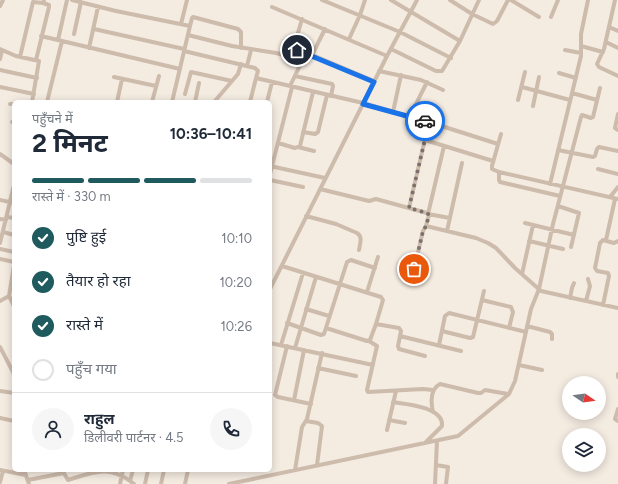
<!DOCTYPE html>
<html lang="hi">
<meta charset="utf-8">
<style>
body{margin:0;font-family:Figtree,"Noto Sans Devanagari",sans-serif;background:#f6f6f7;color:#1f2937;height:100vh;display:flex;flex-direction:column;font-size:15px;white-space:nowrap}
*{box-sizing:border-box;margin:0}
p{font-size:13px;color:#747a83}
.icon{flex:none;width:22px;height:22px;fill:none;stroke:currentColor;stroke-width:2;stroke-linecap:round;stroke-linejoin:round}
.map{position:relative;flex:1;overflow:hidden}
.panel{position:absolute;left:12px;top:100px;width:260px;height:372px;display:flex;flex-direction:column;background:#fff;border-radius:6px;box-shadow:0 2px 10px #0003}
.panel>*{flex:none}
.needle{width:26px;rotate:103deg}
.buttons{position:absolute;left:562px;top:376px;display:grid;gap:8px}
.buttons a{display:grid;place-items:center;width:44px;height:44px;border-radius:50%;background:#fff;box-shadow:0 2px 10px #0003;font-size:20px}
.pin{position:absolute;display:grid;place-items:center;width:34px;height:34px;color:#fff;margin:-17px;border:2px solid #fff;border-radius:50%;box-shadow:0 1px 4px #0007}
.courier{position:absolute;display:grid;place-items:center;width:40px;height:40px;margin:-20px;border:3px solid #1a73e8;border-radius:50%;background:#fff;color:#222;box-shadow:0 1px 5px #0007}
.summary em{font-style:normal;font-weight:700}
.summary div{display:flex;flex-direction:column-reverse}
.summary{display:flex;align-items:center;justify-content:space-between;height:68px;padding:0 20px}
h1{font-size:26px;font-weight:700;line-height:30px}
.bar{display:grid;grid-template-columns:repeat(4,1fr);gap:6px 4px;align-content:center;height:48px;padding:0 20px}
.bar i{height:5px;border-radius:3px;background:#e0e1e3}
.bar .active{background:#1f5a5e}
.bar p{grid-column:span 4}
.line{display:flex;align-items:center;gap:10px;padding:0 20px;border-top:1px solid #e0e1e3}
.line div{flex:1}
.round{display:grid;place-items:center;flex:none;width:42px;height:42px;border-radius:21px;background:#f6f6f7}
ol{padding:0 20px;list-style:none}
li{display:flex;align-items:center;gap:12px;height:44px}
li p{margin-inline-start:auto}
li .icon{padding:4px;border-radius:50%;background:#1f5a5e;color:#fff;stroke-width:4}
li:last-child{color:#747a83}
li i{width:22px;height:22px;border:2px solid #e0e1e3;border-radius:50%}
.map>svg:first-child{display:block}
</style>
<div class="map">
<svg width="618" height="484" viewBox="0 0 618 484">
<rect width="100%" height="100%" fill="#f4ebe1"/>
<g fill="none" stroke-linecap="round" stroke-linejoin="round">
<path stroke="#cdbbac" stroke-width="4" d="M72 0 116 11 190 26 172 102
M322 0 400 32 451 58
M391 0 460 41
M450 0 472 14 493 24 497 21 508 0
M511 0 539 17
M615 0 604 49 597 64 599 67 618 76
M0 6 3 0
M272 7 387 56
M551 17 558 0
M302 19 295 43 296 48 374 81
M181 24 187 0
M190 26 192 18 193 17 238 29 241 32V48
M609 27 618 31
M94 29 184 49
M74 34 81 2
M188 35 232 46 276 53 303 60
M41 36 180 69
M349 39 360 15 365 0
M58 40 67 0
M606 42 618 48
M581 46 603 52
M89 48 98 7
M0 49 16 56 39 61 32 102
M391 49 436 71H442L460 41 479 0
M565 50 581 53
M184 51 255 68 258 71 256 78
M312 55 325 29
M20 57 33 2 43 3
M0 59 2 50
M36 60 49 7V5L43 3 44 0
M247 66 251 50
M0 70 37 78
M379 71 421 80 443 90
M559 73 576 78
M295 76 332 84 333 86 331 96
M114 77 156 86
M290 86 306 53
M0 87 34 94
M522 87 570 100
M572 93 597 100
M185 94 191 72 232 81
M518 100 525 72
M47 102 62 41
M117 102 122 79
M152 102 159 76
M195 102 199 83
M214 102 238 74 241 64
M250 102 256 78 363 103 429 122
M267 102 272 82
M10 104H14
M533 106 539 77
M393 112 401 75
M618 114 615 128 618 130
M410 116 427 82
M12 122H14
M303 132 315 134 318 132 327 95
M501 134 492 166V169L499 172V180L500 182 560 196
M425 140 493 161
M278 143 295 148 300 146 313 92
M298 147 314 151
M558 150 593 157 595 156 597 149 599 147 618 151
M0 154 14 164
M270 166 325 178
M598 169 618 174
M499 172 618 199
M270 174 292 87
M270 180 303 187
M550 184 581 56V34L588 0
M320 189 369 201 376 199 427 213 429 215 426 226 476 238 488 243 496 248 515 268 541 291 618 308
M610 197 618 187
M0 200 14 203
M558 206 579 213 571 247
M409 208 429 122 498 144
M428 214 444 146
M428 214 450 218
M306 216 336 224 357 233C363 237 360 243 359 250
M7 217 14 218
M0 219 6 220
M525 223 574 235
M447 231 462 163
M3 232 14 235
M606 240 615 199
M529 241 563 249
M0 243 14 185
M0 249 14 252
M0 259 14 262
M14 265 9 296 14 306
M282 266 381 297 383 300 376 324
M522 274 533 225
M412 278 423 231 426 226
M270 289 387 56 417 0
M367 292 378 257
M570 298 572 288 574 283
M482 300 511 307 513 312 509 328
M0 301 9 296
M586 301 590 286 588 279
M603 305 609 276 608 273 597 271 595 268 600 243 603 240 614 243 618 241
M306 309 329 316
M287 323 321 335 324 334 347 262 351 260 375 268
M527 326 550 332 552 334V339
M326 328 367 341 370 340 376 324 399 328 401 331 398 346 399 349 425 356
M442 331 470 338 473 337 484 291
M400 336 461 351
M369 341 377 346 367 390 368 392 423 389 433 390
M270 343 373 365
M281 345 303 273
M439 345 445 316 449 313 526 332
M287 346 275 395 278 397 311 404
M0 347 14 374
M295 348 316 277
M519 365 542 370
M318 368 356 376
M618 374V377
M0 391 14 393
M294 400 304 350
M393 402C406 404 444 407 442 426L425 443
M618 409 615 419 618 421
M433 412C431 403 430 389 440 384L478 393H481L485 390 508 394
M0 418 14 421
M389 420 405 423
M306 421 318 423 322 426 317 465
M387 430 396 391
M436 465 448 467 446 484
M0 470 26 475
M24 470 29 484
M62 470 68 480C94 472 110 464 134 484
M295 470 302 427 307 419 322 353
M28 480 64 473
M130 481 133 470
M0 482 3 471
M120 484 123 470
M145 484 148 470
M161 484 164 470
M185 484 188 470
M229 484 458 436 509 394 515 381 531 309 539 289 553 224 581 117 582 115 591 118 593 117 600 88
M435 484 437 441"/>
</g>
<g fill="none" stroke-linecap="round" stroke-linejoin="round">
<path stroke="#7c716b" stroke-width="4" stroke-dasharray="0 7.2" d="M414 269 423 231 426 226 429 215 427 213 409 208 429 122 425 121"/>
<path stroke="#1a73e8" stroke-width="5" d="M297 50 374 82 363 104 425 121"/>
</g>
</svg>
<div class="buttons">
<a><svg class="needle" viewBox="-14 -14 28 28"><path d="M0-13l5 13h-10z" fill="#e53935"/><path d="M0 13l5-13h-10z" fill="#747a83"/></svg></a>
<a><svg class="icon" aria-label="layers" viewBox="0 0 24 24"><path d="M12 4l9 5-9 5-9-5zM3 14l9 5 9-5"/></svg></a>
</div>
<div class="pin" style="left:414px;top:269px;background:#ea580c"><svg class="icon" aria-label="bag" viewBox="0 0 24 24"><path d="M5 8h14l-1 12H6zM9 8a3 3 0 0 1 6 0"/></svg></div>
<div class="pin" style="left:297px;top:50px;background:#1f2937"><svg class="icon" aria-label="home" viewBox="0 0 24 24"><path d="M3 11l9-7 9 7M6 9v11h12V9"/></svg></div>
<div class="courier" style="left:425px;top:121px"><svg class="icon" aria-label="car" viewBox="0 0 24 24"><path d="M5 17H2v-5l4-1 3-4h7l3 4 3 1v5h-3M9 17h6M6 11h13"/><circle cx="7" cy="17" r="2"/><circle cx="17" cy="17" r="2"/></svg></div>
<section class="panel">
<div class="summary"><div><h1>2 मिनट</h1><p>पहुँचने में</p></div><em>10:36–10:41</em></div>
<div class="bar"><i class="active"></i><i class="active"></i><i class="active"></i><i></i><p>रास्ते में · 330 m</p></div>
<ol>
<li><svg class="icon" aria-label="check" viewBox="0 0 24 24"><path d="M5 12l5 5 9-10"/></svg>पुष्टि हुई<p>10:10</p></li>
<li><svg class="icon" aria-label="check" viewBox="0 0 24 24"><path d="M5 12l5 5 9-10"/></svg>तैयार हो रहा<p>10:20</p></li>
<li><svg class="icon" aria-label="check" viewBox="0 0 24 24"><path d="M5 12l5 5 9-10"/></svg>रास्ते में<p>10:26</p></li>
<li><i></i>पहुँच गया</li>
</ol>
<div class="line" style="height:72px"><a class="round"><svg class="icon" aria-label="person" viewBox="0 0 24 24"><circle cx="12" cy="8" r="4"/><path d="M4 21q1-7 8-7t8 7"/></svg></a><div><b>राहुल</b><p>डिलीवरी पार्टनर · 4.5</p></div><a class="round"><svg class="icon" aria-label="phone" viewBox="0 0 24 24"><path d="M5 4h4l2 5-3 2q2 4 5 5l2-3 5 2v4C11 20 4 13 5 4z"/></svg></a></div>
</section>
</div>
